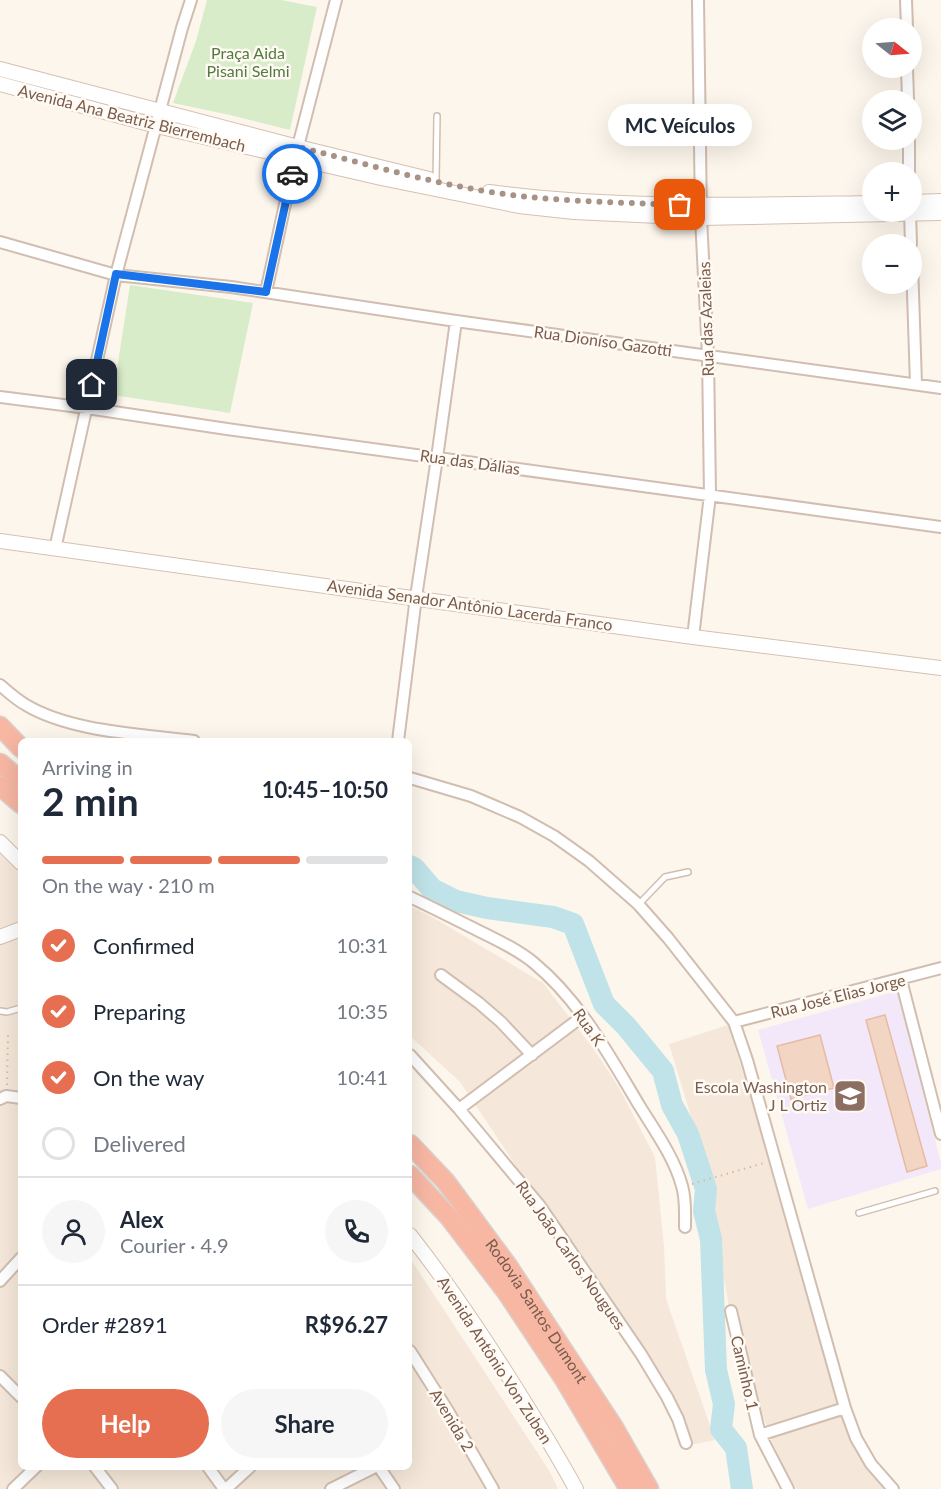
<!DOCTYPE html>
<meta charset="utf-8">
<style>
body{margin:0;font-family:Lato,sans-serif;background:#f6f6f7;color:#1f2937;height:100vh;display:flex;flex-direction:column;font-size:22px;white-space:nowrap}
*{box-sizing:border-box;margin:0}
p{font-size:20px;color:#747a83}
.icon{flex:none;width:33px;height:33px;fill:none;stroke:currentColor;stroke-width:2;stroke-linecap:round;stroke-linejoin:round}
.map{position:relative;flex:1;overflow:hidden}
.details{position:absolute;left:18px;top:738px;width:394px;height:732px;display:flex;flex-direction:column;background:#fff;border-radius:9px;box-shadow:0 6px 24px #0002}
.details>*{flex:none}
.needle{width:39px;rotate:107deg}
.controls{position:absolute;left:862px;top:18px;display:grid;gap:12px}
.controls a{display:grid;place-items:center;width:60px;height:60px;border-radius:50%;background:#fff;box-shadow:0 6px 24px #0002;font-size:30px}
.pin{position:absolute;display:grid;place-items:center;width:51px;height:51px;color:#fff;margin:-26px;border-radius:12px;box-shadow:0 3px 9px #0006}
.courier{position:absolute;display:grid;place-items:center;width:60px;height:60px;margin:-30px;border:4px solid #1a73e8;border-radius:50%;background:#fff;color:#222;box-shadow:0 2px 8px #0007}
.bubble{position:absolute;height:42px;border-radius:21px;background:#fff;box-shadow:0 6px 24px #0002;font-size:20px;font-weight:700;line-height:42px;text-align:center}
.summary em{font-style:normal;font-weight:700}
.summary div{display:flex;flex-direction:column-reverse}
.summary{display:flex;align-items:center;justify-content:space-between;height:102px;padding:0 24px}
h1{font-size:39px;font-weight:700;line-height:45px}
.bar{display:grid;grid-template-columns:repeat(4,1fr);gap:9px 6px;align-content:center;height:72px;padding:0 24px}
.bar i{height:8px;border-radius:4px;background:#e0e1e3}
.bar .current{background:#e76f51}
.bar p{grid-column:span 4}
.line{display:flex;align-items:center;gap:15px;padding:0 24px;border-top:2px solid #e0e1e3}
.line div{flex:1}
.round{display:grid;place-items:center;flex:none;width:63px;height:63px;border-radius:32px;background:#f6f6f7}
ol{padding:0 24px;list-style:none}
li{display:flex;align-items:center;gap:18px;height:66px}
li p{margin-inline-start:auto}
li .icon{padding:6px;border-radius:50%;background:#e76f51;color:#fff;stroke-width:4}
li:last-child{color:#747a83}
li i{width:33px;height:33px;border:3px solid #e0e1e3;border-radius:50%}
.primary-button{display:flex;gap:12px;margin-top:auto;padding:12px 24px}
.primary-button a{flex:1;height:69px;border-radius:36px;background:#e76f51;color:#fff;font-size:24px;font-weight:700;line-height:69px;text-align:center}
.primary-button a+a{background:#f6f6f7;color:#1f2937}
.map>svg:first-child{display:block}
</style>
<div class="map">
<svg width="941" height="1489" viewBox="0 0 941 1489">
<rect width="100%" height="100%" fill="#fdf6ec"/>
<path fill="#f5e8da" d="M0 852 21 858V1467H410V1258L550 1472 558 1489H0Z
M410 906 434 918 543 983 593 1048 618 1086 655 1157 664 1246 666 1299 715 1440 690 1445 678 1414 541 1203 460 1082 410 1036Z
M728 1025 864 1459 888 1489H797L788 1476 771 1439 733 1328 698 1140 669 1044Z"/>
<path fill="#f3e8fa" d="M897 991 941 1163V1169L808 1209 758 1030Z"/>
<path fill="#d8ecc9" d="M207 0H281L317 7 290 130 230 115 173 103 196 41Z
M130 285 253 303 230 413 113 395Z"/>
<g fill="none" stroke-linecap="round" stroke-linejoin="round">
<path stroke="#bfe3e8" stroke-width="22" d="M410 866 414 868 432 889 456 901 487 908 553 917 573 924 604 1004 626 1026 663 1071 672 1105 688 1134 706 1189 704 1211 711 1239 716 1370 724 1404 721 1429 736 1448 742 1489"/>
</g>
<path fill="#f3d5c3" stroke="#e6bba3" stroke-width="1.5" d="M885 1015 927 1166 907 1172 866 1020Z
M820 1035 834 1088 791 1099 777 1046Z"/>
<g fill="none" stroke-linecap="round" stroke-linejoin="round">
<defs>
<path id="lane" d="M436 181 437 116
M639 904 665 877 688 872
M0 1011 7 1012 21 1008
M859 1213 935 1191"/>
<path id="street" d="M906 0 907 28
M907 68 908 100
M909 140V172
M910 212 911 244
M0 242 116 275 231 287 456 321 941 388
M912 263 916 384
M266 292 295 158 336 0
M0 397 87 408 227 429 941 527
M55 549 116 275 182 28 191 0
M693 637 710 495 708 355 701 218 698 0
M0 685C8 692 17 700 26 705 71 732 142 734 194 741
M398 741 416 597 437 458 456 321
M410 778 471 796 520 817 554 836 589 861 638 904 668 938 709 990 734 1022 747 1060 845 1408 856 1438 871 1464 893 1489
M410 897C431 907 453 918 475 929 495 939 517 949 534 963 580 1001 609 1055 639 1105 655 1131 674 1157 682 1186 686 1199 685 1214 685 1227
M441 975 479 1003 501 1022 532 1055
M901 980 941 1134
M734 1022 941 968
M410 1055 459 1109 540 1206 641 1354 667 1397 678 1419 686 1443
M0 1099 6 1096 21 1098
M459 1109 583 1016
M0 1281 21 1258
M731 1311 760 1435 788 1489
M410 1351 448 1411 493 1489
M0 1376 21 1397
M760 1435 845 1408
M95 1467 112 1489
M208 1467 224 1489
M379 1467 394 1489
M13 1489 36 1467
M226 1489 250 1467
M331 1489 375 1467"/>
<path id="secondary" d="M0 69 298 147 429 179
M0 84 157 126 381 178 519 206 574 212 701 218 941 213
M489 192C617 209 744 205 873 203
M912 202 941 201
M0 541 693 637 941 668
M0 842 21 863
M0 937 21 929
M410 1235C447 1282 480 1331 512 1382 534 1417 556 1452 576 1489"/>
<g id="highway">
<path d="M0 726 21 748"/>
<path d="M0 763 21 781"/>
<path d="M0 786 21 804"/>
<path id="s1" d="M410 1144 446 1182 508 1266 613 1426 649 1489"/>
<path d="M410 1175 449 1217 507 1293 564 1379 629 1489"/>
</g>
</defs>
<use href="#lane" stroke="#d1beb0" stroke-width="8"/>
<use href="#street" stroke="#d1beb0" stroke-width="14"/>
<use href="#secondary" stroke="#d6c0b0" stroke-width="16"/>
<use href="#highway" stroke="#dad1cd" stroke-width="21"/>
<path stroke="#d9b8a5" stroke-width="2" stroke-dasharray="1.5 4.5" stroke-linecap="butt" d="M7 1085 8 1035
M692 1184 764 1163"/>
<use href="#lane" stroke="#fff" stroke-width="5"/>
<use href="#street" stroke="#fff" stroke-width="10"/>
<use href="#secondary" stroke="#fff" stroke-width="14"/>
<use href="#highway" stroke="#f7b7a3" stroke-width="18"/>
</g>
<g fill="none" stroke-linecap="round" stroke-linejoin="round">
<path stroke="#a89285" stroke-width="6" stroke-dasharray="0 10.8" d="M292 174 298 147C360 162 422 181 485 191 549 202 615 202 680 205"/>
<path stroke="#1a73e8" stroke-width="8" d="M92 385 116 274 266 292 292 174"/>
</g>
<defs>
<symbol id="school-square" viewBox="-11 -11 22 22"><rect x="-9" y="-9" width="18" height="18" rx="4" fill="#8d6e63" stroke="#fffaf3"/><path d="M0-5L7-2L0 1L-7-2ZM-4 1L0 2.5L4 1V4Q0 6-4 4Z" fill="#fff"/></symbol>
</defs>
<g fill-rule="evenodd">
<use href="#school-square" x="831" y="1077" width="38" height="38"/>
</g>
<g text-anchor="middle" stroke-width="5" stroke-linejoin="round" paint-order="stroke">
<g font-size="16" fill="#537a41" stroke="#fffaf3">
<text x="248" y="59">Praça Aida<tspan x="248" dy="18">Pisani Selmi</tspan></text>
</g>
<g font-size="16" fill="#7a5c4d" stroke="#fffaf3">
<text transform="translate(132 118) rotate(14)" y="6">Avenida Ana Beatriz Bierrembach</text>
<text transform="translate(706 319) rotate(-92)" y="6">Rua das Azaleias</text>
<text transform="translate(603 341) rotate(8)" y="6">Rua Dioníso Gazotti</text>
<text transform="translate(470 462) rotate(8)" y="6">Rua das Dálias</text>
<text transform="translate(470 605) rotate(8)" y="6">Avenida Senador Antônio Lacerda Franco</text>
<text transform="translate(838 996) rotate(-14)" y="6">Rua José Elias Jorge</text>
<text transform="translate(589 1027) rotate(55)" y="6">Rua K</text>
<text transform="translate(571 1255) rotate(55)" y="6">Rua João Carlos Nougues</text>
<text dy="6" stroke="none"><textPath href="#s1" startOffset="210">Rodovia Santos Dumont</textPath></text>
<text transform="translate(495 1360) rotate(57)" y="6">Avenida Antônio Von Zuben</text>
<text transform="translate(745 1373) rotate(77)" y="6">Caminho 1</text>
<text transform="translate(452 1420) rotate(59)" y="6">Avenida 2</text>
</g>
<g font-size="16" fill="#785e54" stroke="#fffaf3" text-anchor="end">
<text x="827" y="1093">Escola Washington<tspan x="827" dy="18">J L Ortiz</tspan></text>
</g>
</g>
</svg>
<div class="controls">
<a><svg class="needle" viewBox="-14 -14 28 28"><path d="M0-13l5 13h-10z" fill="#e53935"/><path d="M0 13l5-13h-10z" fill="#747a83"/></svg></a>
<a><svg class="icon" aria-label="layers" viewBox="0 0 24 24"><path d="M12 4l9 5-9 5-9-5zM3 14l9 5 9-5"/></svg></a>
<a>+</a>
<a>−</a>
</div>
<div class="pin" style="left:680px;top:205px;background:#ea580c"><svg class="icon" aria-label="bag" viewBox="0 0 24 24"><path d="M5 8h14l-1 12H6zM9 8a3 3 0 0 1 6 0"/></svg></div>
<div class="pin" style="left:92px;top:385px;background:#1f2937"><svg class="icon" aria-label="home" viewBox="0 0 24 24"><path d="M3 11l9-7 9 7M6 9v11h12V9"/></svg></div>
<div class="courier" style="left:292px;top:174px"><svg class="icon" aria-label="car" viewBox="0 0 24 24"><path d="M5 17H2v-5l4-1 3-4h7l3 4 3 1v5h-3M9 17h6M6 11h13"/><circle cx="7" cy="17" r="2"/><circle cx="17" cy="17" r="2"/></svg></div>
<div class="bubble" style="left:608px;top:104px;width:144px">MC Veículos</div>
<section class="details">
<div class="summary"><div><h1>2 min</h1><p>Arriving in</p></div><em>10:45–10:50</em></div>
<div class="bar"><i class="current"></i><i class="current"></i><i class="current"></i><i></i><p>On the way · 210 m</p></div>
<ol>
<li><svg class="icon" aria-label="check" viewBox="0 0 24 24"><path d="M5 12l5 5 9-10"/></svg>Confirmed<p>10:31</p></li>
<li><svg class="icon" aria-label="check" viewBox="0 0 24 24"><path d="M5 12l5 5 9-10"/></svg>Preparing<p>10:35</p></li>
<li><svg class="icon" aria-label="check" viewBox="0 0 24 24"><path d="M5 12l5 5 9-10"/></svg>On the way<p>10:41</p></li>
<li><i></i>Delivered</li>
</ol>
<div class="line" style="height:108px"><a class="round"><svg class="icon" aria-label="person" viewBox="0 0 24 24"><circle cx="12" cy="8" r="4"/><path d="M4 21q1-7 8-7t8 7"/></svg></a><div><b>Alex</b><p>Courier · 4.9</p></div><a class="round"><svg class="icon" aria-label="phone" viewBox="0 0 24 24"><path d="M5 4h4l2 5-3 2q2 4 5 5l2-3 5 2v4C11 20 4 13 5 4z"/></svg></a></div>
<div class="line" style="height:78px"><div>Order #2891</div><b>R$96.27</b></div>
<div class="primary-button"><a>Help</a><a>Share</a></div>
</section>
</div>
